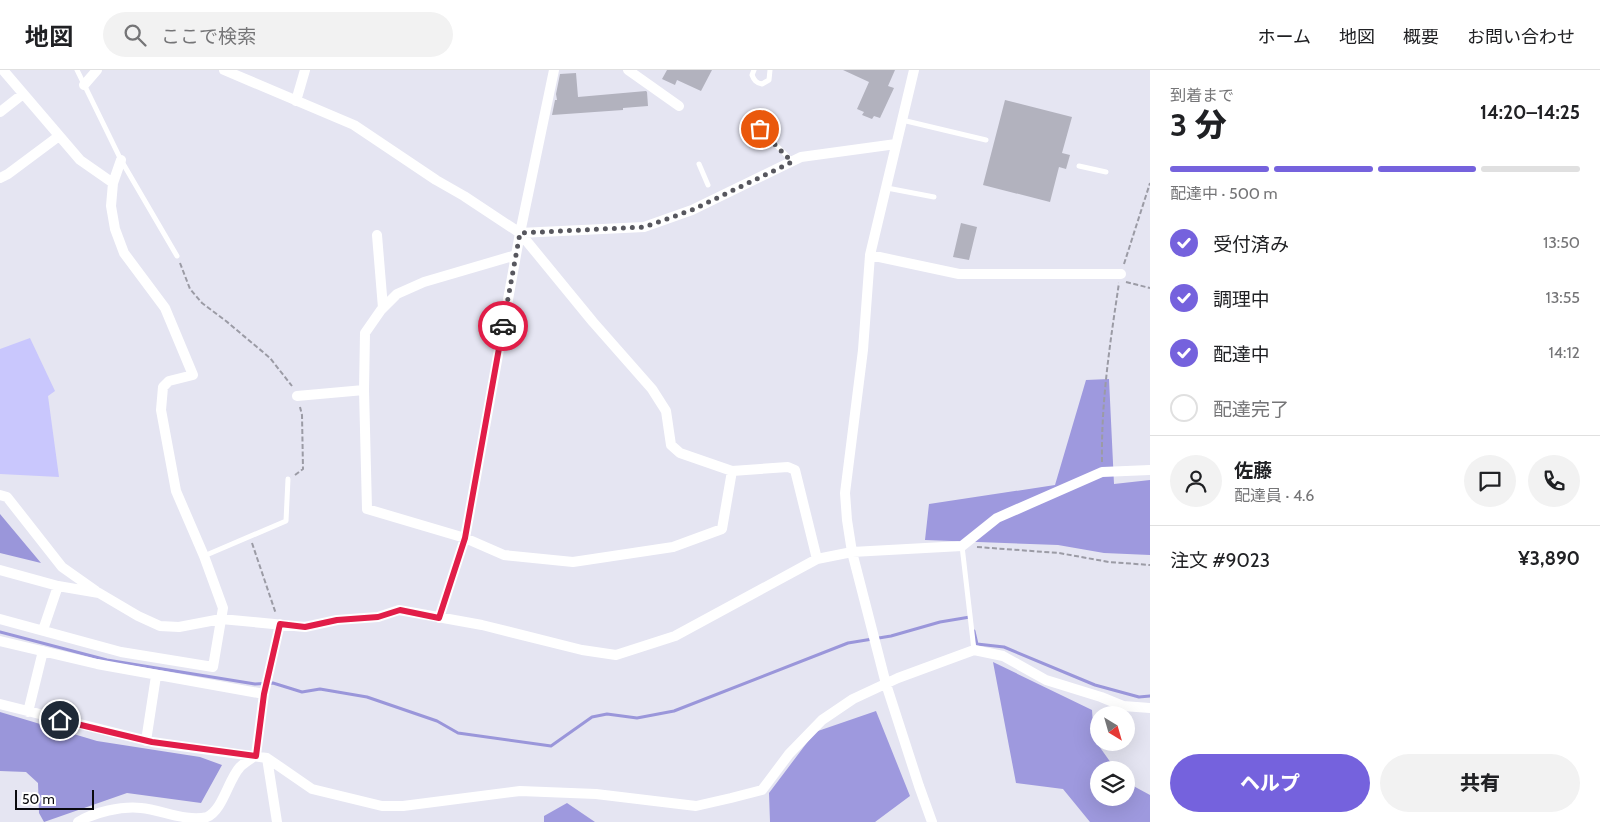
<!DOCTYPE html>
<html lang="ja">
<meta charset="utf-8">
<style>
body{margin:0;font-family:Cabin,"Noto Sans JP",sans-serif;background:#f2f2f2;color:#202124;height:100vh;display:flex;flex-direction:column;font-size:19px;white-space:nowrap}
*{box-sizing:border-box;margin:0}
p{font-size:16px;color:#757577}
.icon{flex:none;width:28px;height:28px;fill:none;stroke:currentColor;stroke-width:2;stroke-linecap:round;stroke-linejoin:round}
.map{position:relative;flex:1;overflow:hidden}
.details{display:flex;flex-direction:column;background:#fff;width:450px}
.details>*{flex:none}
.needle{width:32px;rotate:143deg}
.buttons{position:absolute;left:1090px;top:636px;display:grid;gap:10px}
.buttons a{display:grid;place-items:center;width:45px;height:45px;border-radius:50%;background:#fff;box-shadow:0 5px 20px #0002;font-size:25px}
.scale{position:absolute;left:15px;bottom:12px;width:79px;box-sizing:border-box;padding-left:5px;border:2px solid #0b0b0f;border-top:0;font-size:14px;line-height:18px;white-space:nowrap;color:#0b0b0f;-webkit-text-stroke:4px #fff;paint-order:stroke}
.pin{position:absolute;display:grid;place-items:center;width:42px;height:42px;color:#fff;margin:-21px;border:2px solid #fff;border-radius:50%;box-shadow:0 1px 5px #0007}
.courier{position:absolute;display:grid;place-items:center;width:50px;height:50px;margin:-25px;border:4px solid #e11d48;border-radius:50%;background:#fff;color:#222;box-shadow:0 1px 6px #0007}
.summary em{font-style:normal;font-weight:800}
.summary div{display:flex;flex-direction:column-reverse}
.summary{display:flex;align-items:center;justify-content:space-between;height:85px;padding:0 20px}
h1{font-size:32px;font-weight:800;line-height:38px}
.bar{display:grid;grid-template-columns:repeat(4,1fr);gap:8px 5px;align-content:center;height:60px;padding:0 20px}
.bar i{height:6px;border-radius:4px;background:#e0e0e0}
.bar .selected{background:#7562dd}
.bar p{grid-column:span 4}
.line{display:flex;align-items:center;gap:12px;padding:0 20px;border-top:1px solid #e0e0e0}
.line div{flex:1}
.round{display:grid;place-items:center;flex:none;width:52px;height:52px;border-radius:26px;background:#f2f2f2}
ol{padding:0 20px;list-style:none}
li{display:flex;align-items:center;gap:15px;height:55px}
li p{margin-inline-start:auto}
li .icon{padding:5px;border-radius:50%;background:#7562dd;color:#fff;stroke-width:4}
li:last-child{color:#757577}
li i{width:28px;height:28px;border:2px solid #e0e0e0;border-radius:50%}
.cta{display:flex;gap:10px;margin-top:auto;padding:10px 20px}
.cta a{flex:1;height:58px;border-radius:30px;background:#7562dd;color:#fff;font-size:20px;font-weight:800;line-height:58px;text-align:center}
.cta a+a{background:#f2f2f2;color:#202124}
header{display:flex;align-items:center;gap:30px;box-sizing:border-box;height:70px;padding:0 25px;background:#fff;border-bottom:1px solid #e0e0e0}
header strong{font-size:24px}
nav{display:flex;gap:28px;margin-inline-start:auto;font-size:18px}
.search{width:350px;height:45px;background:#f2f2f2;display:flex;align-items:center;gap:12px;box-sizing:border-box;padding:0 18px;border-radius:28px;color:#757577;font-size:19px}
main{display:flex;flex:1;min-height:0}
.map>svg:first-child{display:block}
</style>
<header>
<strong>地図</strong>
<div class="search"><svg class="icon" aria-label="search" viewBox="0 0 24 24"><circle cx="10" cy="10" r="6"/><path d="M15 15l6 6"/></svg>ここで検索</div>
<nav><a>ホーム</a><a>地図</a><a>概要</a><a>お問い合わせ</a></nav>
</header>
<main>
<div class="map">
<svg width="1150" height="752" viewBox="0 0 1150 752">
<rect width="100%" height="100%" fill="#e5e5f2"/>
<path fill="#c9c7fd" d="M30 268 55 321 48 326 59 407 0 404V279Z"/>
<path fill="#9e99de" d="M1109 309 1114 414 1150 410V485L1104 483 1058 475 925 470 929 434 1055 415 1086 310Z
M993 592 1092 640 1094 669 1116 700H1099V728H1126V712L1150 725V752H1090L1063 719 1016 713Z
M876 641 910 726 875 752H770L769 723 815 662Z
M567 733 595 752H544V746Z"/>
<path fill="#9a96da" d="M0 444 41 493 0 483Z
M0 642 97 671 200 687 222 695 201 733 127 723 44 752 39 743 38 713 26 702 0 701Z"/>
<g fill="none" stroke-linecap="round" stroke-linejoin="round">
<path stroke="#9a96da" stroke-width="3" d="M974 561 977 574 1004 577 1095 615 1139 627 1150 626
M0 562 107 590 255 614 273 613 302 622 320 619 367 627 437 651 458 663 551 676 592 647 607 644 637 648 674 641 848 573 891 566 940 552 970 547"/>
</g>
<path fill="#b2b2be" d="M667 0H712L701 21 677 10 675 15 662 9Z
M843 0H895L888 16 894 18 880 48 874 46 872 49 862 45 864 42 857 39 869 12Z
M576 3 578 27 646 21 647 22 648 36 623 38V40L552 45 555 30H557L556 24 560 4Z
M1005 30 1072 47 1062 83 1070 85 1066 99 1059 97 1050 132 983 115Z
M961 153 977 157 969 190 953 187Z"/>
<g fill="none" stroke-linecap="round" stroke-linejoin="round">
<path stroke="#9b9ba5" stroke-width="2" stroke-dasharray="5 2.5" stroke-linecap="butt" d="M180 193 190 219 202 233 226 251 270 288 292 316
M1124 194 1150 113
M1126 212 1150 218
M1102 392C1101 332 1110 273 1119 213
M295 405 303 399 302 345 300 337
M252 473 276 544
M977 477 1059 483 1109 492 1150 495"/>
<path stroke="#fff" stroke-width="5" d="M77 0 121 90 177 186
M754 0 752 5C754 10 756 13 762 14L769 10 770 0
M902 50 986 70
M752 51 792 91
M699 94 708 115
M1079 96 1106 102
M887 118 934 127
M962 476 974 580
M204 486 286 451 288 409"/>
<path stroke="#fff" stroke-width="10" d="M3 0 80 90 113 113
M224 0 354 55 436 110 464 126 520 163 593 252 652 319 666 341 671 375 680 383 732 401 788 397 795 400 817 489
M628 0 679 36
M914 0 870 185 863 280 845 423 847 450 852 482 886 614 919 716 932 752
M84 15 97 0
M296 31 305 0
M0 42 23 24
M0 108 8 104 59 66
M520 163 644 157 692 140 801 87 896 74
M377 165 383 238
M870 185 959 204H1121
M364 320 367 439 465 468 504 485 573 492 673 477 722 459 732 401
M297 326 364 320 365 263 381 240 397 224 424 212 516 185
M0 425 7 427 62 497 96 521
M0 500 58 516 99 523 138 546 160 556 179 557 221 549 305 557 337 550 378 547 399 540 482 555 582 580 616 585 675 566 817 489 852 482 962 476 997 448 1102 402 1150 400
M439 548 465 468 520 163 554 0
M0 549 121 582 213 597 223 538 204 486 176 421 161 340 163 317 169 311 193 305 165 238 124 183 115 159 111 136 113 113 121 90
M43 560 58 516
M0 571 97 594 264 624
M0 634 152 672 267 688 312 719 382 736H403L520 721 596 724 696 736 731 728 762 720 789 684 822 650 853 629 898 608 974 580 1003 586 1046 610 1101 627 1123 636 1150 638
M28 642 43 581
M146 671 156 606
M267 688 277 752
M78 752C95 742 121 736 141 738 162 740 186 752 207 747 223 740 228 710 240 697 245 692 251 689 256 685L264 624 280 554"/>
</g>
<g fill="none" stroke-linecap="round" stroke-linejoin="round">
<path stroke="#57575e" stroke-width="5" stroke-dasharray="0 9" d="M503 256 520 163 644 157 692 140 792 92 760 59"/>
<path stroke="#e11d48" stroke-width="6" d="M60 650 152 672 256 686 264 624 280 554 305 557 337 550 378 547 400 540 439 548 465 468 503 256"/>
</g>
</svg>
<div class="buttons">
<a><svg class="needle" viewBox="-14 -14 28 28"><path d="M0-13l5 13h-10z" fill="#e53935"/><path d="M0 13l5-13h-10z" fill="#757577"/></svg></a>
<a><svg class="icon" aria-label="layers" viewBox="0 0 24 24"><path d="M12 4l9 5-9 5-9-5zM3 14l9 5 9-5"/></svg></a>
</div>
<div class="scale">50 m</div>
<div class="pin" style="left:760px;top:59px;background:#ea580c"><svg class="icon" aria-label="bag" viewBox="0 0 24 24"><path d="M5 8h14l-1 12H6zM9 8a3 3 0 0 1 6 0"/></svg></div>
<div class="pin" style="left:60px;top:650px;background:#1f2937"><svg class="icon" aria-label="home" viewBox="0 0 24 24"><path d="M3 11l9-7 9 7M6 9v11h12V9"/></svg></div>
<div class="courier" style="left:503px;top:256px"><svg class="icon" aria-label="car" viewBox="0 0 24 24"><path d="M5 17H2v-5l4-1 3-4h7l3 4 3 1v5h-3M9 17h6M6 11h13"/><circle cx="7" cy="17" r="2"/><circle cx="17" cy="17" r="2"/></svg></div>
</div>
<section class="details">
<div class="summary"><div><h1>3 分</h1><p>到着まで</p></div><em>14:20–14:25</em></div>
<div class="bar"><i class="selected"></i><i class="selected"></i><i class="selected"></i><i></i><p>配達中 · 500 m</p></div>
<ol>
<li><svg class="icon" aria-label="check" viewBox="0 0 24 24"><path d="M5 12l5 5 9-10"/></svg>受付済み<p>13:50</p></li>
<li><svg class="icon" aria-label="check" viewBox="0 0 24 24"><path d="M5 12l5 5 9-10"/></svg>調理中<p>13:55</p></li>
<li><svg class="icon" aria-label="check" viewBox="0 0 24 24"><path d="M5 12l5 5 9-10"/></svg>配達中<p>14:12</p></li>
<li><i></i>配達完了</li>
</ol>
<div class="line" style="height:90px"><a class="round"><svg class="icon" aria-label="person" viewBox="0 0 24 24"><circle cx="12" cy="8" r="4"/><path d="M4 21q1-7 8-7t8 7"/></svg></a><div><b>佐藤</b><p>配達員 · 4.6</p></div><a class="round"><svg class="icon" aria-label="chat" viewBox="0 0 24 24"><path d="M4 5h16v11H9l-5 4z"/></svg></a><a class="round"><svg class="icon" aria-label="phone" viewBox="0 0 24 24"><path d="M5 4h4l2 5-3 2q2 4 5 5l2-3 5 2v4C11 20 4 13 5 4z"/></svg></a></div>
<div class="line" style="height:65px"><div>注文 #9023</div><b>¥3,890</b></div>
<div class="cta"><a>ヘルプ</a><a>共有</a></div>
</section>
</main>
